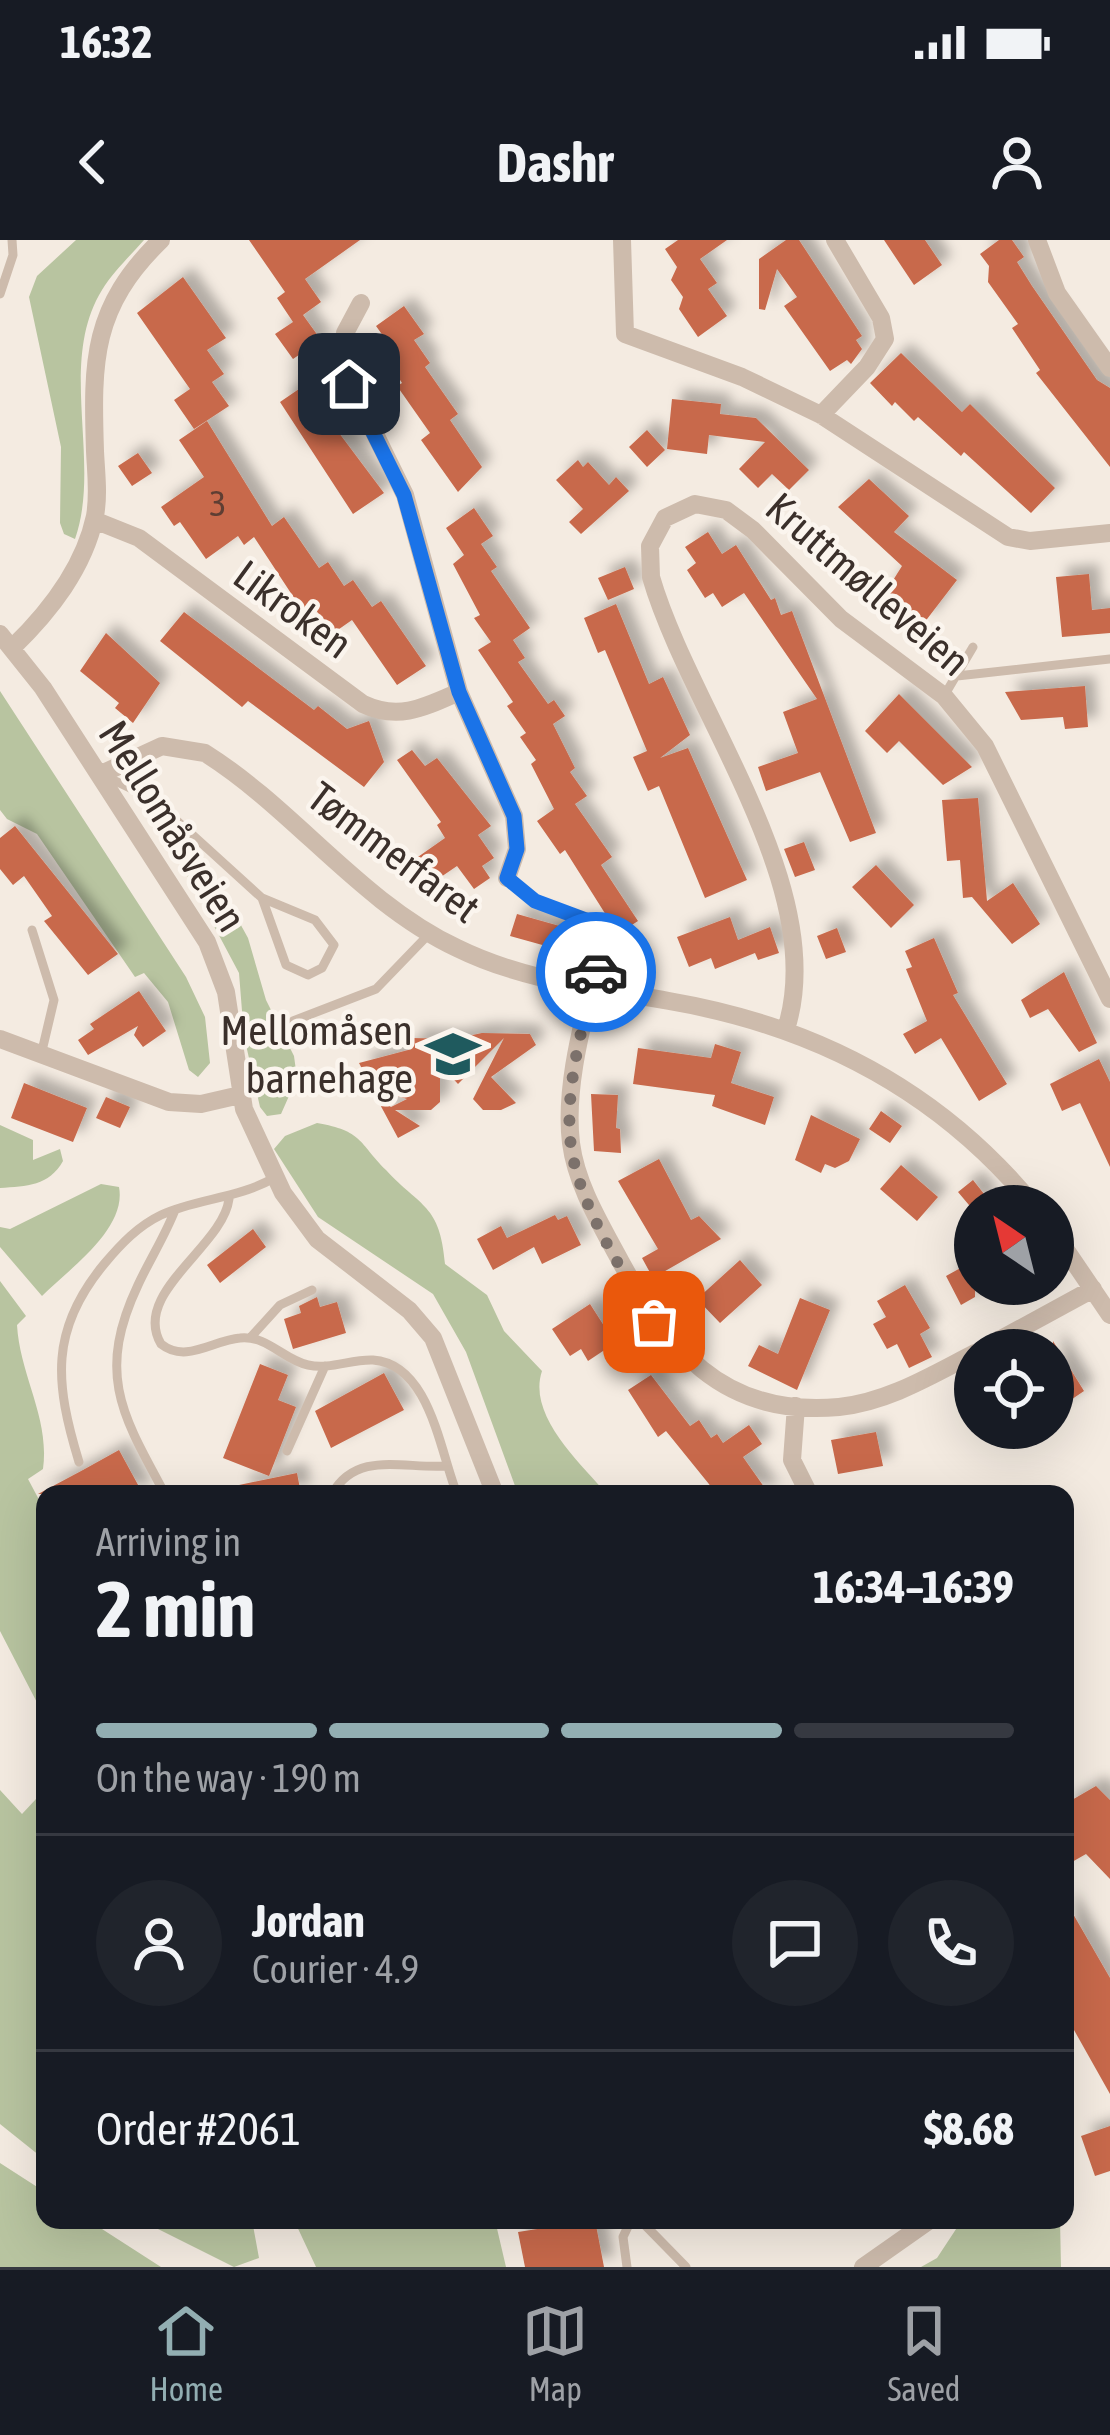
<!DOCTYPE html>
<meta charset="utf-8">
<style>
body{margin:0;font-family:"Asap Condensed",sans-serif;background:#20242c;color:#f1f3f6;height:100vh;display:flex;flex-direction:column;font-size:45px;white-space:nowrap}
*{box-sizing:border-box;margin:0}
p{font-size:39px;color:#9ea1a6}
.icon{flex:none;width:66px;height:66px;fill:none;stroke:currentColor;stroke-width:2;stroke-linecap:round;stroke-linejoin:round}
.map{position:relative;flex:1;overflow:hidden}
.sheet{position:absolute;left:36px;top:1245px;width:1038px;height:744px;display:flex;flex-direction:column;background:#171b24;border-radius:24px;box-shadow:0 12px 48px #0002}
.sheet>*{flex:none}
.needle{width:78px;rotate:325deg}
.tools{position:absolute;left:954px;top:945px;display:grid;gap:24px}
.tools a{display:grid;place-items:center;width:120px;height:120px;border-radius:50%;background:#171b24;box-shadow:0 12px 48px #0002;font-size:60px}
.pin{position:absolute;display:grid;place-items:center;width:102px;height:102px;color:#fff;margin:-51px;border-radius:24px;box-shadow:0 6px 18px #0006}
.courier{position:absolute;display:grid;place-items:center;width:120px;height:120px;margin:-60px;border:9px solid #1a73e8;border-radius:50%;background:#fff;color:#222;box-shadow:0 3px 15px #0007}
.summary em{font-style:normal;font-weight:700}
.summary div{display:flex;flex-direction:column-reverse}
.summary{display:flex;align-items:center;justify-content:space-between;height:204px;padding:0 60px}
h1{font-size:78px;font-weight:700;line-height:90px}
.bar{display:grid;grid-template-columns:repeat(4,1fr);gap:18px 12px;align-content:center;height:144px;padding:0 60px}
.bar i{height:15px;border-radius:9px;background:#363941}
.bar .selected{background:#92aeb2}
.bar p{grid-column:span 4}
.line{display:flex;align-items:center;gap:30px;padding:0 60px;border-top:3px solid #363941}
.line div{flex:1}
.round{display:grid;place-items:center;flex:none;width:126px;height:126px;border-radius:63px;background:#20242c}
.status{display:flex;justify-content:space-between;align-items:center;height:84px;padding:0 60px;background:#171b24;direction:ltr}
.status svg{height:33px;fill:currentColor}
header{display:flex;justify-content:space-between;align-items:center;height:156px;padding:0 60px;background:#171b24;font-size:54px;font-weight:700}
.tab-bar{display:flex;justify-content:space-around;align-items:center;height:168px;border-top:3px solid #363941;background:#171b24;font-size:33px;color:#9ea1a6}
.tab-bar a{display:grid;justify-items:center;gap:6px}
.tab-bar .selected{color:#92aeb2}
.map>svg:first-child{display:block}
</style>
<div class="status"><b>16:32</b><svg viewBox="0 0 49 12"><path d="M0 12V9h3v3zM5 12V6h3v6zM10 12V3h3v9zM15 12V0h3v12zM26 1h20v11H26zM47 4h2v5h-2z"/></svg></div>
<header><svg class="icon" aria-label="back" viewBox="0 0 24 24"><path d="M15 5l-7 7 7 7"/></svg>Dashr<svg class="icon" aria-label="person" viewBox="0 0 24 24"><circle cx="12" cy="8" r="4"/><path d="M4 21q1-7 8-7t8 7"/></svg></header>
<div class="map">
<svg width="1110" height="2027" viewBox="0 0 1110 2027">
<defs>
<filter id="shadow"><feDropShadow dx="10" dy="-10" stdDeviation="6" flood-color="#0004"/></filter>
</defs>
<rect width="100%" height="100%" fill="#f4ebe1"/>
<path fill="#b8c4a0" d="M76 0H144C130 16 113 32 102 50 57 123 102 222 75 299L64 294 60 283 61 207 29 57 37 36Z
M0 451 186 737 205 777 210 823 198 837 189 830 168 762 144 733 135 737 37 594 7 579 0 570Z
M182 610 226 658 248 698 266 760 294 816 297 838 281 874 267 876 260 867 244 796 239 733 180 622Z
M317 883C363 891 358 902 386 930 421 968 440 964 445 1024L487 1055 504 1091 542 1131C527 1175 580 1223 607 1254H518L466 1112 433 1054 318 977 274 909 285 896Z
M0 885 33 900V920L60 909 63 921C49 946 27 946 0 948Z
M101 944 119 947C127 989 69 1029 42 1056L0 1007V987L10 989Z
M0 1041 26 1076 17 1085C20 1136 50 1178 43 1229L28 1239 45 1271V1478L0 1391Z
M0 1550 22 1574 36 1559 45 1561V1920L0 1884Z
M0 1923 45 1952V1980H88L161 2027H0Z
M140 1980H252L259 2018 234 2027Z
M294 1980H495L506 2027H316Z
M962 1980H1060L1061 2027H921L937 2018Z"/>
<path fill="#c8694b" filter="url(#shadow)" d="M249 0H360L305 39 321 62 303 75 321 100 293 119 275 94 293 82 277 58 285 52Z
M678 0H727L700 19 717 43 708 49 727 76 698 97 679 69 683 57 671 40 677 27 665 9Z
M786 0H799L862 96 856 100 862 109 851 124 847 120 830 131 784 66 797 57 777 29 765 70 759 69V19Z
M884 0H925L942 25 914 45Z
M999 0H1012L1024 17 1017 22 1032 46 1097 140 1110 148V227L1036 133 1040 130 1012 88 1018 84 988 42 989 26 980 14Z
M183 37 226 98 207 110 224 134 212 142 229 166 194 189 174 160 190 149 137 73Z
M404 66 424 94 414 100 430 123 425 127 458 174 450 180 482 227 458 252 421 200 430 193 397 146 402 143 387 120 396 114 376 86Z
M901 113 962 172 970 164 1055 248 1031 273 964 212 961 216 918 177 914 181 895 162 892 166 870 143Z
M315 138 335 166 324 173 384 253 353 274 280 162Z
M672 159 721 164 720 174 756 178 809 230 789 250 772 234 758 248 739 229 765 202 709 195 707 214 667 209Z
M207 181 272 286 284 277 319 328 328 322 344 346 353 340 372 367 381 361 426 426 397 445 352 380 332 394 314 367 304 373 254 297 244 305 238 296 206 319 180 282 174 286 161 267 204 237 179 200Z
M647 190 665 210 647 227 629 207Z
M138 213 152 233 132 246 118 226Z
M578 220 583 227 588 222 609 245 616 237 629 251 581 294 569 282 583 269 556 240Z
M869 239 909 276 894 292 957 340 924 383 885 353 902 326 838 267Z
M474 268 493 296 481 304 497 327 491 331 530 388 513 400 525 418 518 422 548 464 554 460 565 476 553 484 575 528 570 532 587 556 575 564 612 617 601 625 638 681 618 694 565 610 560 614 537 581 554 569 531 524 536 520 520 497 526 493 507 466 513 462 478 410 491 402 474 378 480 375 453 324 464 315 446 288Z
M708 292 722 314 736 305 771 360 775 358 781 375 792 371 876 593 850 602 820 532 766 551 758 527 798 513 783 472 817 459 744 353 722 367 713 353 705 358 687 330 696 323 685 307Z
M625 327 634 349 608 360 598 338Z
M1089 334 1092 370 1110 368V393L1062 397 1056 337Z
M616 364 649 444 663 437 690 495 660 518 688 508 747 640 705 658 659 546 648 551 633 517 647 511 605 410 598 413 584 378Z
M184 372 314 470 318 466 347 489 369 481 384 522 364 547 248 461 242 467 160 401Z
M106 393 160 443 133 483 115 468 119 463 80 431Z
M1085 446 1088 487 1065 489 1063 477 1021 480 1005 452Z
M899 454 972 527 943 545 899 501 887 513 865 491Z
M412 510 425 526 437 518 491 586 478 595 494 618 482 626 490 638 474 649 457 626 432 643 415 619 445 598 437 585 441 582 397 520Z
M978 558 987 661 1013 643 1040 684 1012 704 972 657 963 658 960 620 947 621 942 560Z
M15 586 118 714 88 735 44 681 52 676 24 636 13 645 0 629V598Z
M804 602 815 630 795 637 784 609Z
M876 625 914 665 891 688 852 647Z
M517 674 588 694 582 716 510 696Z
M730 677 738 700 770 687 779 713 758 720 755 713 715 729 711 718 689 727 677 697Z
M837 688 846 712 826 719 817 696Z
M934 698 958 753 953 755 1007 844 979 861 941 798 915 814 903 794 927 781 906 729 912 727 905 711Z
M1064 732 1097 803 1079 812 1048 769 1030 778 1021 760Z
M139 751 166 791 143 807 134 795 138 786 88 815 78 800 94 789 90 784Z
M482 793 530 794 536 805 491 837 516 863 501 870H483L473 859 504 798 458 844 440 825V862L431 870H395L420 886 398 898 376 857 391 867 407 859 372 848 359 823 412 809V798L454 799Z
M715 804 741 812 731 843 774 857 765 885 712 866 715 855 633 844 638 808 711 818Z
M1099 819 1110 842V927L1080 863 1062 871 1050 844Z
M24 843 87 868 73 902 11 878Z
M591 854 618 855 616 888 620 889 621 913 594 911Z
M106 857 130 867 120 888 96 878Z
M881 871 902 886 890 903 869 889Z
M811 875 860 899 849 921 835 928 825 924 821 933 795 920Z
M659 919 691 980 699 976 721 999 653 1038 642 1018 658 1009 618 941Z
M901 925 938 957 917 981 880 949Z
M973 940 988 959 974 971 958 952Z
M555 975 558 980 567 976 581 1005 542 1024 534 1007 493 1030 477 999 501 986 507 998Z
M253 989 266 1007 220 1043 207 1025Z
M740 1020 762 1045 720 1083 697 1059Z
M975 1020V1057L961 1065 946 1036Z
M905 1045 930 1088 920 1094 932 1117 909 1128 897 1104 887 1109 873 1084 886 1077 877 1061Z
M317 1057 320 1067 337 1062 346 1093 293 1109 284 1079 301 1073 299 1066Z
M800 1058 830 1070 797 1150 748 1126 759 1105 778 1114Z
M590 1064 615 1103 588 1121 581 1109 570 1116 552 1089Z
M1053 1101 1084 1151 1053 1172Z
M260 1124 288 1135 278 1160 296 1167 269 1236 223 1218Z
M384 1133 404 1170 331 1208 315 1171Z
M651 1135 690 1186 699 1180 711 1198 717 1194 723 1203 749 1185 762 1204 743 1217 769 1254H717L666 1191 658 1197 628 1150Z
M876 1192 883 1226 838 1234 831 1200Z
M119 1210 143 1254H38L83 1230Z
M297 1233 301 1254H240L239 1245Z
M1096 1546 1110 1560V1639L1086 1614 1065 1626V1564Z
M1065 1660 1110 1738V1854L1065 1774Z
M1110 1886V1931L1095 1936 1081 1896Z
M595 1980 604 2027H525L518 1992Z"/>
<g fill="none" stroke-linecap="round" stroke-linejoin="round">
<path stroke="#cdbbac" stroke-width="9" d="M0 54 13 15 12 0
M957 436 1110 419
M944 456 973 407
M107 537 153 559 262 658 315 680 334 705 322 728 308 735 286 725 262 658
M508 638 535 661 594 683 602 703 591 749
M32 690 54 760 41 815
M293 781 376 749 430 693
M229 959C223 1007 131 1053 161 1104 186 1124 213 1100 240 1098 267 1095 284 1120 308 1125 330 1130 351 1119 373 1120 430 1124 440 1212 457 1254
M250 1098 280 1065 312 1050
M287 1211 325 1126
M79 1222C55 1143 49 1090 105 1023 121 1004 138 986 161 975 198 958 237 959 274 938
M165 1254C122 1175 96 1134 138 1045 150 1019 165 996 175 970
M332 1254C357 1210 404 1229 446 1226
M549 1980V1982
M640 1980 686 2027
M627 2027 623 1997 631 1980"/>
<path stroke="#cdbbac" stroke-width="18" d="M622 0 625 94 742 137 821 175 1008 297 1030 301 1110 293
M1037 0 1057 53 1110 128
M361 63 345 93V133L405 255 459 452 514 576 517 609 507 638
M821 175 867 127 885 99 881 78 835 0
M94 280 139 298 363 464C399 481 425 467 459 452
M0 394 43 448 207 702 226 752 244 869 283 953 317 999 409 1070 433 1098 495 1254
M13 407C50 371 84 328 95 276 99 254 96 233 95 211 92 120 92 67 161 0
M99 535 162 506 205 513C294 569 361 663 457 708 524 741 596 748 669 761 815 786 939 850 1034 966
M591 749C579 796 565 854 571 903 576 942 597 978 616 1013 666 1107 721 1178 839 1167 888 1162 932 1135 975 1113
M786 789C831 649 689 469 651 337L650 306 665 278 695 264 726 270 753 290 841 379 944 456 985 506 1110 759
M0 799 169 862 201 864 240 855
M1053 991 1110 1075
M981 1110 1093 1049
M796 1166 792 1220 809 1254
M863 2027 930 1980"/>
</g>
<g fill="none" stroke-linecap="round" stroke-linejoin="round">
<path stroke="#7c716b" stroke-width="12" stroke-dasharray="0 21.6" d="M596 732C583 784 566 843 570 897 575 960 621 1029 654 1082"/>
<path stroke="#1a73e8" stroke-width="15" d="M349 144 404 255 459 452 514 576 517 609 507 638 535 661 594 683 602 703 596 732"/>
</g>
<defs>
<symbol id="school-bare" viewBox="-9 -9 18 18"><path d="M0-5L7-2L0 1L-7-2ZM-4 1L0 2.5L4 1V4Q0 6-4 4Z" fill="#1f5a5e" stroke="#fbf5ee" stroke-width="2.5" paint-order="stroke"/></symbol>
</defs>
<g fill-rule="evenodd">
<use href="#school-bare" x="415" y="776" width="76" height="76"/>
</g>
<g text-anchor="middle" stroke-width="9" stroke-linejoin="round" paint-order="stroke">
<g font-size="36" fill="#5e3e33">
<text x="218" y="276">3</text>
</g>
<g font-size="42" fill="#3b302b" stroke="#fbf5ee">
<text transform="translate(868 344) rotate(41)" y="15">Kruttmølleveien</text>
<text transform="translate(293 369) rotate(36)" y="15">Likroken</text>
<text transform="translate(173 586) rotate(58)" y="15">Mellomåsveien</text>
<text transform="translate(394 612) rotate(37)" y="15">Tømmerfaret</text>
</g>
<g font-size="42" fill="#3b302b" stroke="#fbf5ee" text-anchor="end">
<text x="413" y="805">Mellomåsen<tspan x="413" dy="48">barnehage</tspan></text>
</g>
</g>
</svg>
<div class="tools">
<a><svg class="needle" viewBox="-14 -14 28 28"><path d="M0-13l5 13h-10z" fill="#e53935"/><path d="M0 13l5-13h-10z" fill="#9ea1a6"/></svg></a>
<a><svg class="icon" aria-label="locate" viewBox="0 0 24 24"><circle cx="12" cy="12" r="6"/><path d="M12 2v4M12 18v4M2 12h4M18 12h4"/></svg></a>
</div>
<div class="pin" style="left:654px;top:1082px;background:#ea580c"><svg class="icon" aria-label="bag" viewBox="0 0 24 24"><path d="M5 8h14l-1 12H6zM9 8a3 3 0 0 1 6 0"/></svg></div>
<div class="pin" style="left:349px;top:144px;background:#1f2937"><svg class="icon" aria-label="home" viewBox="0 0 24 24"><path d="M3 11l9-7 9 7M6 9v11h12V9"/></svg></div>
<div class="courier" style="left:596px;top:732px"><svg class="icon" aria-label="car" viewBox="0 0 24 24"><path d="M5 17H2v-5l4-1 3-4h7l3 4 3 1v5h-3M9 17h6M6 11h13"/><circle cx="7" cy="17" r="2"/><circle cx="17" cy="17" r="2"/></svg></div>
<section class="sheet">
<div class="summary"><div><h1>2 min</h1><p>Arriving in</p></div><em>16:34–16:39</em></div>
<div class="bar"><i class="selected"></i><i class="selected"></i><i class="selected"></i><i></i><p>On the way · 190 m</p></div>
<div class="line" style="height:216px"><a class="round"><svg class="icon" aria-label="person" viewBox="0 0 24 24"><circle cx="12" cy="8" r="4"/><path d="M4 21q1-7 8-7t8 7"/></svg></a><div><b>Jordan</b><p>Courier · 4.9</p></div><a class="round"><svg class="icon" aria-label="chat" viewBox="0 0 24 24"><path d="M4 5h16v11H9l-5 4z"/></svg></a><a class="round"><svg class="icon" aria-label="phone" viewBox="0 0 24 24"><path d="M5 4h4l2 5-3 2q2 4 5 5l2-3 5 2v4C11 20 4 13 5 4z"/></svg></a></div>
<div class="line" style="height:156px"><div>Order #2061</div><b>$8.68</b></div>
</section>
</div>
<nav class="tab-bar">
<a class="selected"><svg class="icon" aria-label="home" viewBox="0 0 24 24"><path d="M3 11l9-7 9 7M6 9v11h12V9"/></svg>Home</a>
<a><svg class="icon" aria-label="map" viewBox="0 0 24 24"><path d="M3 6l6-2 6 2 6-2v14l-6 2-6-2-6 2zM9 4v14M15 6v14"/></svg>Map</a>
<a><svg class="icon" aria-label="saved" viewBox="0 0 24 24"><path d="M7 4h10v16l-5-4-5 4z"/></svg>Saved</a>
</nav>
